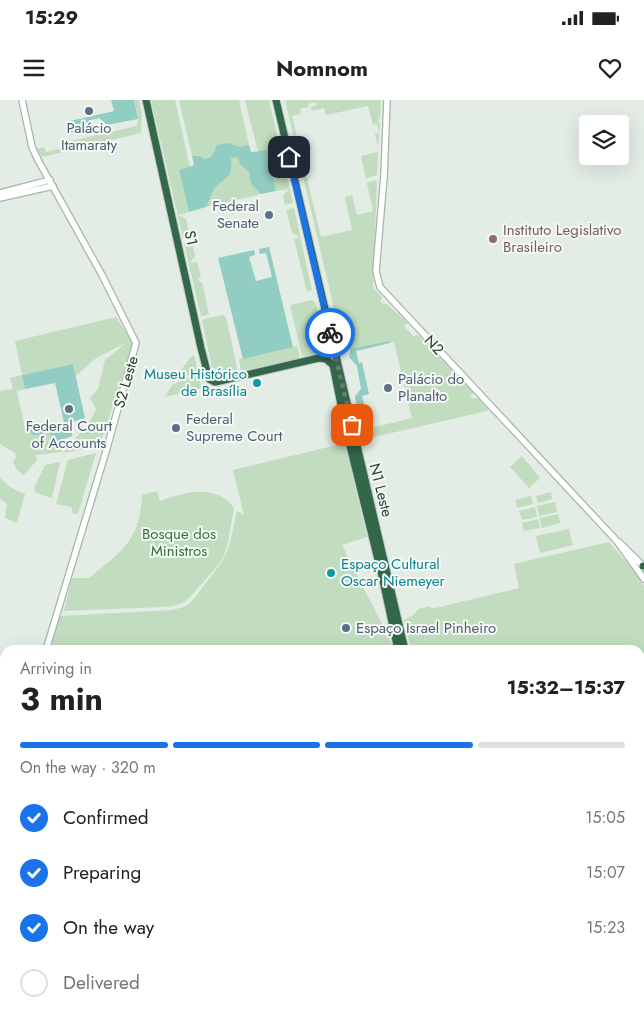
<!DOCTYPE html>
<meta charset="utf-8">
<style>
body{margin:0;font-family:Jost,sans-serif;background:#f2f2f2;color:#222;height:100vh;display:flex;flex-direction:column;font-size:19px;white-space:nowrap}
*{box-sizing:border-box;margin:0}
p{font-size:16px;color:#767676}
.icon{flex:none;width:28px;height:28px;fill:none;stroke:currentColor;stroke-width:2;stroke-linecap:round;stroke-linejoin:round}
.map{position:relative;flex:1;overflow:hidden}
.panel{position:absolute;left:0px;top:545px;width:645px;height:376px;display:flex;flex-direction:column;background:#fff;border-radius:15px 15px 0 0;box-shadow:0 5px 20px #0002}
.panel>*{flex:none}
.buttons{position:absolute;left:579px;top:15px;display:grid;gap:10px}
.buttons a{display:grid;place-items:center;width:50px;height:50px;border-radius:5px;background:#fff;box-shadow:0 5px 20px #0002;font-size:25px}
.pin{position:absolute;display:grid;place-items:center;width:42px;height:42px;color:#fff;margin:-21px;border-radius:10px;box-shadow:0 2px 8px #0006}
.courier{position:absolute;display:grid;place-items:center;width:50px;height:50px;margin:-25px;border:4px solid #1a73e8;border-radius:50%;background:#fff;color:#222;box-shadow:0 1px 6px #0007}
.head em{font-style:normal;font-weight:700}
.head div{display:flex;flex-direction:column-reverse}
.head{display:flex;align-items:center;justify-content:space-between;height:85px;padding:0 20px}
h1{font-size:32px;font-weight:700;line-height:38px}
.bar{display:grid;grid-template-columns:repeat(4,1fr);gap:8px 5px;align-content:center;height:60px;padding:0 20px}
.bar i{height:6px;border-radius:4px;background:#e0e0e0}
.bar .current{background:#1a73e8}
.bar p{grid-column:span 4}
ol{padding:0 20px;list-style:none}
li{display:flex;align-items:center;gap:15px;height:55px}
li p{margin-inline-start:auto}
li .icon{padding:5px;border-radius:50%;background:#1a73e8;color:#fff;stroke-width:4}
li:last-child{color:#767676}
li i{width:28px;height:28px;border:2px solid #e0e0e0;border-radius:50%}
.status{display:flex;justify-content:space-between;align-items:center;height:35px;padding:0 25px;background:#fff;direction:ltr}
.status svg{height:14px;fill:currentColor}
header{display:flex;justify-content:space-between;align-items:center;height:65px;padding:0 20px;background:#fff;font-size:22px;font-weight:700}
.map>svg:first-child{display:block}
</style>
<div class="status"><b>15:29</b><svg viewBox="0 0 49 12"><path d="M0 12V9h3v3zM5 12V6h3v6zM10 12V3h3v9zM15 12V0h3v12zM26 1h20v11H26zM47 4h2v5h-2z"/></svg></div>
<header><svg class="icon" aria-label="menu" viewBox="0 0 24 24"><path d="M4 6h16M4 12h16M4 18h16"/></svg>Nomnom<svg class="icon" aria-label="heart" viewBox="0 0 24 24"><path d="M12 20l-8-8c-3-5 5-10 8-4 3-6 11-1 8 4z"/></svg></header>
<div class="map">
<svg width="644" height="921" viewBox="0 0 644 921">
<rect width="100%" height="100%" fill="#e4ece6"/>
<path fill="#c1dcbf" d="M134 0H139L142 16 141 33 42 57 37 49 44 47 46 52 71 46V41L137 26 138 18Z
M151 0H175L190 67 179 70 189 112 178 115 186 119 190 137 183 138Z
M179 0H239L249 45 240 47 229 43 215 48 214 55 204 59 200 56H192Z
M245 0H269L293 103 285 105 283 96 289 89 276 91 267 51 258 52Z
M285 0H380L381 3 380 18 378 20 380 25 378 46 375 34 379 33 377 24 373 25 368 6 326 15 324 8 312 11 311 7 317 5 316 2 308 4 309 7 300 9 301 14 292 16 321 137 352 130 345 97 352 95 357 115 373 111 361 56 378 52 377 75 366 78 367 82 377 80 373 187 382 198 380 201 383 204H387C394 211 401 216 408 223L404 226 413 236 418 235 452 270 450 276 453 278 456 274 474 293 470 296 472 298H478L488 309 487 311 361 340 359 331 412 318 394 242 390 243 389 241 344 251Z
M238 56 240 64 249 72 251 84 261 94 206 107C210 101 211 93 215 88 225 76 235 78 231 58Z
M294 108 312 190 307 192 294 139 300 137 292 133 286 110Z
M192 141 195 156 190 163 197 162 201 176 198 178 199 181 202 182 209 214 203 216H201L184 143Z
M312 200 316 204 326 248C321 254 311 258 302 256L290 205Z
M223 215 226 217 238 272 217 278 214 276 202 221 204 219Z
M116 217 133 243 100 345 96 347 63 353 90 321 96 309 90 298 98 289 105 260 127 242 95 259 76 276 73 264 22 275 25 289 17 291 25 329 34 336 49 332 55 342 62 340V352L37 355 35 354 37 360 24 375 17 370 13 362 16 357 15 353 0 344V291L13 289 10 278 22 275 15 241Z
M297 246 300 258 298 260 241 271 239 259Z
M194 255 198 271 171 283 191 257Z
M198 273 202 288 165 297 172 285Z
M345 343 367 437 342 445 395 550H50L60 516 172 510 184 507 192 501 222 462 229 447 237 411 244 415 233 370Z
M96 353 78 414 72 413V407L56 404 68 360Z
M522 356 540 378 529 388 510 367Z
M60 362 52 398 36 393 34 388 45 365Z
M0 378 10 387 25 394 17 423 5 418 7 404 0 398Z
M157 391 160 401C184 392 216 383 234 408L227 447 221 462 189 498C182 505 174 506 164 507L64 511 72 478H89C122 451 140 441 142 395Z
M551 392 552 399 538 403 536 396Z
M531 396 533 404 517 408 515 400Z
M555 402 557 412 539 416 537 406Z
M535 407 537 417 522 420 519 411Z
M558 414 560 423 542 428 539 418Z
M538 419 540 428 524 431 522 423Z
M569 429 573 445 540 453 536 436Z
M609 442 634 471 644 486V757L640 763V550H411L404 520 414 515 418 509 430 506 431 509 519 488 514 464Z
M0 739 5 742V916L7 921H0Z
M644 816V921H601L600 916H640V821Z
M119 916H170L173 921H118Z
M233 916H402L411 921H231Z"/>
<path fill="#91cdc2" d="M111 0H134L138 19 107 25 99 18 91 20 89 29 69 33 66 22 114 11Z
M229 43 240 47 249 45 251 52 267 50 276 91 261 94 251 84 249 72 240 64 238 57 231 58C234 79 226 75 215 88 211 93 210 101 206 107L189 112 179 70 194 65 192 56H200L204 59C215 57 213 53 217 45Z
M269 147 293 247 243 259 218 158 254 150 255 155 249 157 256 181 272 177 266 153 260 154 259 149Z
M389 241 390 243 356 251 359 263 362 262 369 294 362 296 369 324 362 325 363 316 356 303 355 296 361 289 357 266 349 257 351 249Z
M73 264 85 318 72 322V336L55 342 49 332 34 336 28 330 64 322 55 283 25 289 22 275Z"/>
<g fill="none" stroke-linecap="round" stroke-linejoin="round">
<defs>
<path id="street" d="M173 916 176 921"/>
<path id="secondary" d="M22 0 32 47 38 60 102 175 136 243 107 348 46 550
M387 0 384 76 376 171 380 187 616 440 644 479
M0 93 50 80
M0 98 53 86
M619 442 644 467
M0 701 5 684
M490 916 494 921"/>
<path id="highway" d="M146 0 201 248 209 279 215 282 220 281 319 258 326 259 333 265 346 330 382 476 398 550
M276 0 405 550
M319 258 327 251 331 238
M643 466H644
M0 711 5 713
M0 736 5 738
M640 770 644 765
M640 787 644 789
M640 805 644 800
M415 916 425 921
M585 916 586 921
M207 921 209 916
M215 921 216 916
M542 921 549 916"/>
</defs>
<use href="#street" stroke="#a7b4ab" stroke-width="6"/>
<use href="#secondary" stroke="#a3b7aa" stroke-width="8"/>
<use href="#highway" stroke="#c2c9c4" stroke-width="9"/>
<use href="#street" stroke="#fff" stroke-width="4"/>
<use href="#secondary" stroke="#fff" stroke-width="5.5"/>
<use href="#highway" stroke="#33674a" stroke-width="7"/>
</g>
<g fill="none" stroke-linecap="round" stroke-linejoin="round">
<path stroke="#687a6e" stroke-width="5" stroke-dasharray="0 9" d="M330 233 352 325"/>
<path stroke="#1a73e8" stroke-width="6" d="M289 57 330 233"/>
</g>
<g fill="#5c6f8a" stroke="#f5f9f5" stroke-width="2">
<circle cx="89" cy="11" r="5"/>
<circle cx="269" cy="115" r="5"/>
<circle cx="388" cy="288" r="5"/>
<circle cx="69" cy="309" r="5"/>
<circle cx="176" cy="328" r="5"/>
<circle cx="346" cy="528" r="5"/>
</g>
<circle fill="#8d6e63" stroke="#f5f9f5" stroke-width="2" cx="493" cy="139" r="5"/>
<g fill="#0f9aa8" stroke="#f5f9f5" stroke-width="2">
<circle cx="257" cy="283" r="5"/>
<circle cx="331" cy="473" r="5"/>
</g>
<g text-anchor="middle" stroke-width="4" stroke-linejoin="round" paint-order="stroke">
<g font-size="15" fill="#4e5e75" stroke="#f5f9f5" text-anchor="start">
<text x="89" y="33" text-anchor="middle">Palácio<tspan x="89" dy="17">Itamaraty</tspan></text>
<text x="259" y="111" text-anchor="end">Federal<tspan x="259" dy="17">Senate</tspan></text>
<text x="398" y="284">Palácio do<tspan x="398" dy="17">Planalto</tspan></text>
<text x="186" y="324">Federal<tspan x="186" dy="17">Supreme Court</tspan></text>
<text x="69" y="331" text-anchor="middle">Federal Court<tspan x="69" dy="17">of Accounts</tspan></text>
<text x="356" y="533">Espaço Israel Pinheiro</text>
</g>
<g font-size="15" fill="#785e54" stroke="#f5f9f5" text-anchor="start">
<text x="503" y="135">Instituto Legislativo<tspan x="503" dy="17">Brasileiro</tspan></text>
</g>
<g font-size="15" fill="#253d2e" stroke="#f5f9f5">
<text transform="translate(191 138) rotate(78)" y="5">S1</text>
<text transform="translate(434 245) rotate(47)" y="5">N2</text>
<text transform="translate(126 282) rotate(-74)" y="5">S2 Leste</text>
<text transform="translate(381 390) rotate(76)" y="5">N1 Leste</text>
</g>
<g font-size="15" fill="#0d838f" stroke="#f5f9f5" text-anchor="end">
<text x="247" y="279">Museu Histórico<tspan x="247" dy="17">de Brasília</tspan></text>
<text x="341" y="469" text-anchor="start">Espaço Cultural<tspan x="341" dy="17">Oscar Niemeyer</tspan></text>
</g>
<g font-size="15" fill="#327135" stroke="#f5f9f5">
<text x="179" y="439">Bosque dos<tspan x="179" dy="17">Ministros</tspan></text>
</g>
</g>
</svg>
<div class="buttons">
<a><svg class="icon" aria-label="layers" viewBox="0 0 24 24"><path d="M12 4l9 5-9 5-9-5zM3 14l9 5 9-5"/></svg></a>
</div>
<div class="pin" style="left:352px;top:325px;background:#ea580c"><svg class="icon" aria-label="bag" viewBox="0 0 24 24"><path d="M5 8h14l-1 12H6zM9 8a3 3 0 0 1 6 0"/></svg></div>
<div class="pin" style="left:289px;top:57px;background:#1f2937"><svg class="icon" aria-label="home" viewBox="0 0 24 24"><path d="M3 11l9-7 9 7M6 9v11h12V9"/></svg></div>
<div class="courier" style="left:330px;top:233px"><svg class="icon" aria-label="bike" viewBox="0 0 24 24"><circle cx="6" cy="16" r="4"/><circle cx="18" cy="16" r="4"/><path d="M6 16l4-8h5l3 8M10 8l3 8H6M13 5h3"/></svg></div>
<section class="panel">
<div class="head"><div><h1>3 min</h1><p>Arriving in</p></div><em>15:32–15:37</em></div>
<div class="bar"><i class="current"></i><i class="current"></i><i class="current"></i><i></i><p>On the way · 320 m</p></div>
<ol>
<li><svg class="icon" aria-label="check" viewBox="0 0 24 24"><path d="M5 12l5 5 9-10"/></svg>Confirmed<p>15:05</p></li>
<li><svg class="icon" aria-label="check" viewBox="0 0 24 24"><path d="M5 12l5 5 9-10"/></svg>Preparing<p>15:07</p></li>
<li><svg class="icon" aria-label="check" viewBox="0 0 24 24"><path d="M5 12l5 5 9-10"/></svg>On the way<p>15:23</p></li>
<li><i></i>Delivered</li>
</ol>
</section>
</div>
